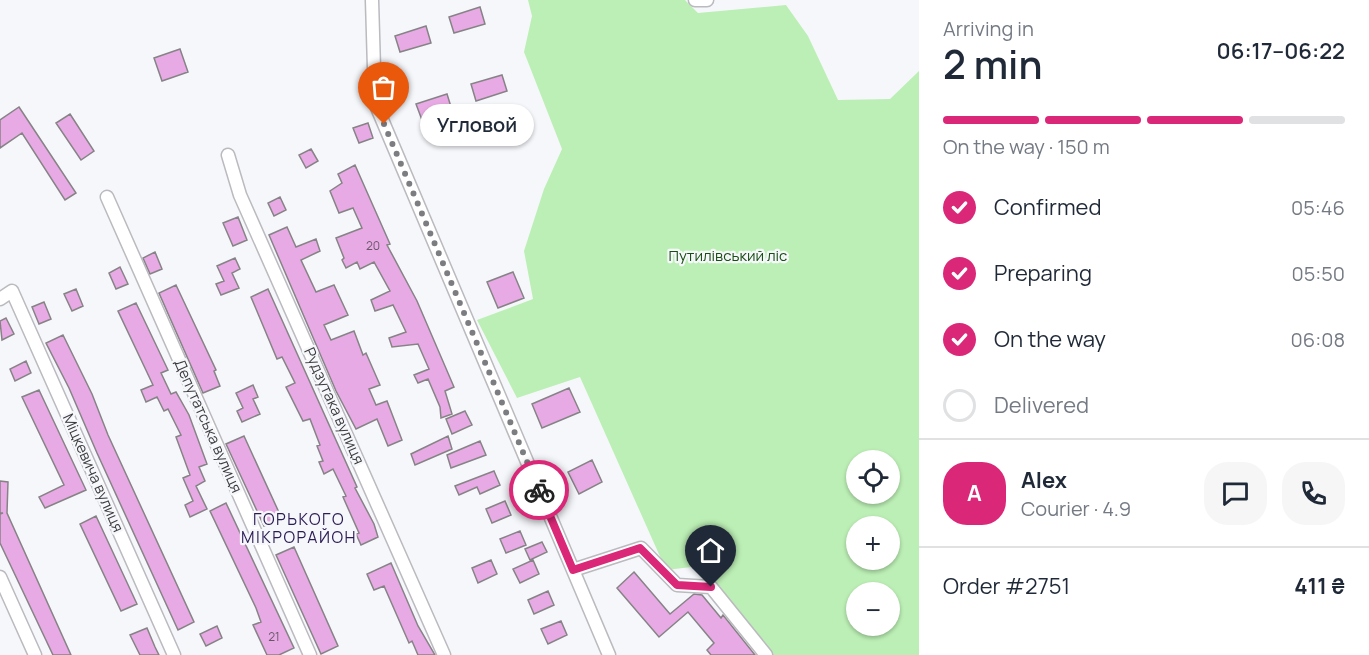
<!DOCTYPE html>
<meta charset="utf-8">
<style>
body{margin:0;font-family:Manrope,sans-serif;background:#f6f6f7;color:#1f2937;height:100vh;display:flex;flex-direction:column;font-size:22px;white-space:nowrap}
*{box-sizing:border-box;margin:0}
p{font-size:20px;color:#747a83}
.icon{flex:none;width:33px;height:33px;fill:none;stroke:currentColor;stroke-width:2;stroke-linecap:round;stroke-linejoin:round}
.map{position:relative;flex:1;overflow:hidden}
.details{display:flex;flex-direction:column;background:#fff;width:450px}
.details>*{flex:none}
.fabs{position:absolute;left:846px;top:450px;display:grid;gap:12px}
.fabs a{display:grid;place-items:center;width:54px;height:54px;border-radius:50%;background:#fff;box-shadow:0 2px 4px #0004;font-size:30px}
.pin{position:absolute;display:grid;place-items:center;width:51px;height:51px;color:#fff;margin:-62px -26px;border-radius:50% 50% 50% 0;rotate:-45deg;box-shadow:0 0 6px #0007}
.pin .icon{rotate:45deg}
.courier{position:absolute;display:grid;place-items:center;width:60px;height:60px;margin:-30px;border:4px solid #db2777;border-radius:50%;background:#fff;color:#222;box-shadow:0 2px 8px #0007}
.bubble{position:absolute;height:42px;border-radius:21px;background:#fff;box-shadow:0 2px 4px #0004;font-size:20px;font-weight:600;line-height:42px;text-align:center}
.summary em{font-style:normal;font-weight:600}
.summary div{display:flex;flex-direction:column-reverse}
.summary{display:flex;align-items:center;justify-content:space-between;height:102px;padding:0 24px}
h1{font-size:39px;font-weight:600;line-height:45px}
.bar{display:grid;grid-template-columns:repeat(4,1fr);gap:9px 6px;align-content:center;height:72px;padding:0 24px}
.bar i{height:8px;border-radius:4px;background:#e0e1e3}
.bar .current{background:#db2777}
.bar p{grid-column:span 4}
.line{display:flex;align-items:center;gap:15px;padding:0 24px;border-top:2px solid #e0e1e3}
.line div{flex:1}
.round{display:grid;place-items:center;flex:none;width:63px;height:63px;border-radius:24px;background:#f6f6f7}
ol{padding:0 24px;list-style:none}
li{display:flex;align-items:center;gap:18px;height:66px}
li p{margin-inline-start:auto}
li .icon{padding:6px;border-radius:50%;background:#db2777;color:#fff;stroke-width:4}
li:last-child{color:#747a83}
li i{width:33px;height:33px;border:3px solid #e0e1e3;border-radius:50%}
main{display:flex;flex:1;min-height:0}
.map>svg:first-child{display:block}
</style>
<main>
<div class="map">
<svg width="919" height="655" viewBox="0 0 919 655">
<rect width="100%" height="100%" fill="#f6f7fb"/>
<path fill="#bcefb5" fill-rule="evenodd" d="M528 0H685L698 13 786 5 808 36 838 100 890 99 919 71V655H771L700 566 666 570 580 377 517 398 477 320 533 299 524 251 544 189 562 149 524 52 532 16ZM856 460H890V494H856ZM856 526H890V560H856ZM856 592H890V626H856Z"/>
<path fill="#e8aae4" stroke="#868386" stroke-width="1.5" d="M480 7 485 24 454 33 449 17Z
M426 26 431 43 400 52 395 36Z
M180 49 188 72 162 81 154 58Z
M502 75 507 91 476 101 471 84Z
M447 94 452 110 422 120 416 104Z
M19 107 76 193 65 200 22 133 0 148V120Z
M70 114 94 151 81 160 56 123Z
M368 123 373 138 359 143 353 128Z
M311 149 318 161 306 168 299 155Z
M355 165 390 244 387 245 417 301 454 387 445 391 452 414 441 418 440 407 428 379 418 383 414 375 429 369 418 344 392 347 389 338 406 332 393 305 375 311 371 300 390 291 374 262 360 269 357 262 346 268 342 260 344 258 336 238 362 228 353 208 339 213 330 191 342 183 338 174Z
M280 197 286 210 274 216 268 203Z
M238 217 247 240 233 246 223 223Z
M287 227 296 247 316 239 320 251 301 260 316 292 334 285 348 315 324 325 331 340 354 331 363 355 366 353 380 385 369 389 376 405 387 401 402 440 388 446 377 419 356 429 336 391 269 235Z
M155 252 162 269 150 274 143 258Z
M235 258 240 269 232 273 239 288 221 295 216 284 224 281 217 266Z
M120 267 128 284 116 289 109 273Z
M513 272 524 298 498 308 487 282Z
M176 285 216 370 214 371 220 386 203 393 159 293Z
M76 289 83 306 72 311 64 294Z
M268 289 357 487 355 488 374 524 378 537 361 545 356 534 359 533 343 497 346 496 333 469 324 474 319 462 323 461 317 446 320 445 310 419 303 421 286 387 295 383 282 357 277 359 251 297Z
M44 302 51 319 39 324 32 307Z
M136 303 168 370 161 373 171 394 176 392 189 415 207 464 199 467 205 481 196 486 207 509 190 517 185 505 193 501 183 478 190 475 176 437 181 435 168 409 164 411 157 397 146 402 141 390 153 385 118 311Z
M6 318 14 334 2 340 0 321Z
M63 335 92 394 108 435 194 622 178 630 97 453 69 388 46 343Z
M26 361 31 373 15 381 10 369Z
M253 385 258 397 253 399 260 414 242 422 237 411 243 408 236 393Z
M569 388 580 412 542 428 532 404Z
M39 390 86 490 45 508 39 497 64 485 22 397Z
M465 411 472 425 452 434 446 419Z
M244 436 282 519 264 526 226 444Z
M448 436 452 449 415 465 411 454Z
M480 441 486 455 451 468 447 455Z
M592 460 602 482 579 494 568 472Z
M494 471 500 485 480 494 477 487 459 495 455 486Z
M0 481 8 482 7 513 71 655H53L0 543V514L3 513H0Z
M505 501 511 515 492 523 486 509Z
M226 503 294 648 279 655H267L253 625 261 622 256 608 210 511Z
M96 516 137 604 121 611 80 524Z
M520 531 526 545 506 553 500 539Z
M542 542 547 552 530 560 525 549Z
M294 547 338 646 321 654 276 555Z
M491 560 497 574 478 583 472 568Z
M533 560 539 574 520 583 513 569Z
M391 563 418 626 435 655H418L412 641 409 643 384 586 374 590 367 574Z
M634 572 670 614 694 594 702 595 721 618 723 615 755 655H711L707 650 714 643 688 612 659 637 617 588Z
M548 591 554 605 534 614 528 600Z
M561 621 567 635 548 644 541 629Z
M217 626 222 638 206 646 200 634Z
M147 628 155 647 159 655H140L130 635Z"/>
<g fill="none" stroke-linecap="round" stroke-linejoin="round">
<defs>
<path id="minor" d="M372 0 375 103 609 655
M695 0H707
M228 155 240 195 444 655
M107 197 310 655
M0 299 12 291 174 655
M573 570 641 548 677 585 711 587 766 655
M0 577 35 655"/>
</defs>
<use href="#minor" stroke="#bababf" stroke-width="15"/>
<use href="#minor" stroke="#fff" stroke-width="12"/>
</g>
<g fill="none" stroke-linecap="round" stroke-linejoin="round">
<path stroke="#7c7d80" stroke-width="6" stroke-dasharray="0 10.8" d="M384 124 539 490"/>
<path stroke="#db2777" stroke-width="8" d="M539 490 573 570 640 548 677 585 711 587"/>
</g>
<g text-anchor="middle" stroke-width="4.5" stroke-linejoin="round" paint-order="stroke">
<g font-size="12" fill="#665767">
<text x="373" y="250">20</text>
<text x="274" y="641">21</text>
</g>
<g font-size="15" fill="#174e11" stroke="#f6f7fb">
<text x="728" y="261">Путилівський ліс</text>
</g>
<g font-size="15" fill="#3b3b3d" stroke="#f6f7fb">
<text transform="translate(334 406) rotate(66)" y="5">Рудзутака вулиця</text>
<text transform="translate(208 426) rotate(66)" y="5">Депутатська вулиця</text>
<text transform="translate(93 473) rotate(66)" y="5">Міцкевича вулиця</text>
</g>
<g font-size="16" letter-spacing="1.5" fill="#2c1c56" stroke="#f6f7fb">
<text x="299" y="525">ГОРЬКОГО<tspan x="299" dy="18">МІКРОРАЙОН</tspan></text>
</g>
</g>
</svg>
<div class="fabs">
<a><svg class="icon" aria-label="locate" viewBox="0 0 24 24"><circle cx="12" cy="12" r="6"/><path d="M12 2v4M12 18v4M2 12h4M18 12h4"/></svg></a>
<a>+</a>
<a>−</a>
</div>
<div class="pin" style="left:384px;top:124px;background:#ea580c"><svg class="icon" aria-label="bag" viewBox="0 0 24 24"><path d="M5 8h14l-1 12H6zM9 8a3 3 0 0 1 6 0"/></svg></div>
<div class="pin" style="left:711px;top:587px;background:#1f2937"><svg class="icon" aria-label="home" viewBox="0 0 24 24"><path d="M3 11l9-7 9 7M6 9v11h12V9"/></svg></div>
<div class="courier" style="left:539px;top:490px"><svg class="icon" aria-label="bike" viewBox="0 0 24 24"><circle cx="6" cy="16" r="4"/><circle cx="18" cy="16" r="4"/><path d="M6 16l4-8h5l3 8M10 8l3 8H6M13 5h3"/></svg></div>
<div class="bubble" style="left:420px;top:104px;width:114px">Угловой</div>
</div>
<section class="details">
<div class="summary"><div><h1>2 min</h1><p>Arriving in</p></div><em>06:17–06:22</em></div>
<div class="bar"><i class="current"></i><i class="current"></i><i class="current"></i><i></i><p>On the way · 150 m</p></div>
<ol>
<li><svg class="icon" aria-label="check" viewBox="0 0 24 24"><path d="M5 12l5 5 9-10"/></svg>Confirmed<p>05:46</p></li>
<li><svg class="icon" aria-label="check" viewBox="0 0 24 24"><path d="M5 12l5 5 9-10"/></svg>Preparing<p>05:50</p></li>
<li><svg class="icon" aria-label="check" viewBox="0 0 24 24"><path d="M5 12l5 5 9-10"/></svg>On the way<p>06:08</p></li>
<li><i></i>Delivered</li>
</ol>
<div class="line" style="height:108px"><b class="round" style="background:#db2777;color:#fff">A</b><div><b>Alex</b><p>Courier · 4.9</p></div><a class="round"><svg class="icon" aria-label="chat" viewBox="0 0 24 24"><path d="M4 5h16v11H9l-5 4z"/></svg></a><a class="round"><svg class="icon" aria-label="phone" viewBox="0 0 24 24"><path d="M5 4h4l2 5-3 2q2 4 5 5l2-3 5 2v4C11 20 4 13 5 4z"/></svg></a></div>
<div class="line" style="height:78px"><div>Order #2751</div><b>411 ₴</b></div>
</section>
</main>
